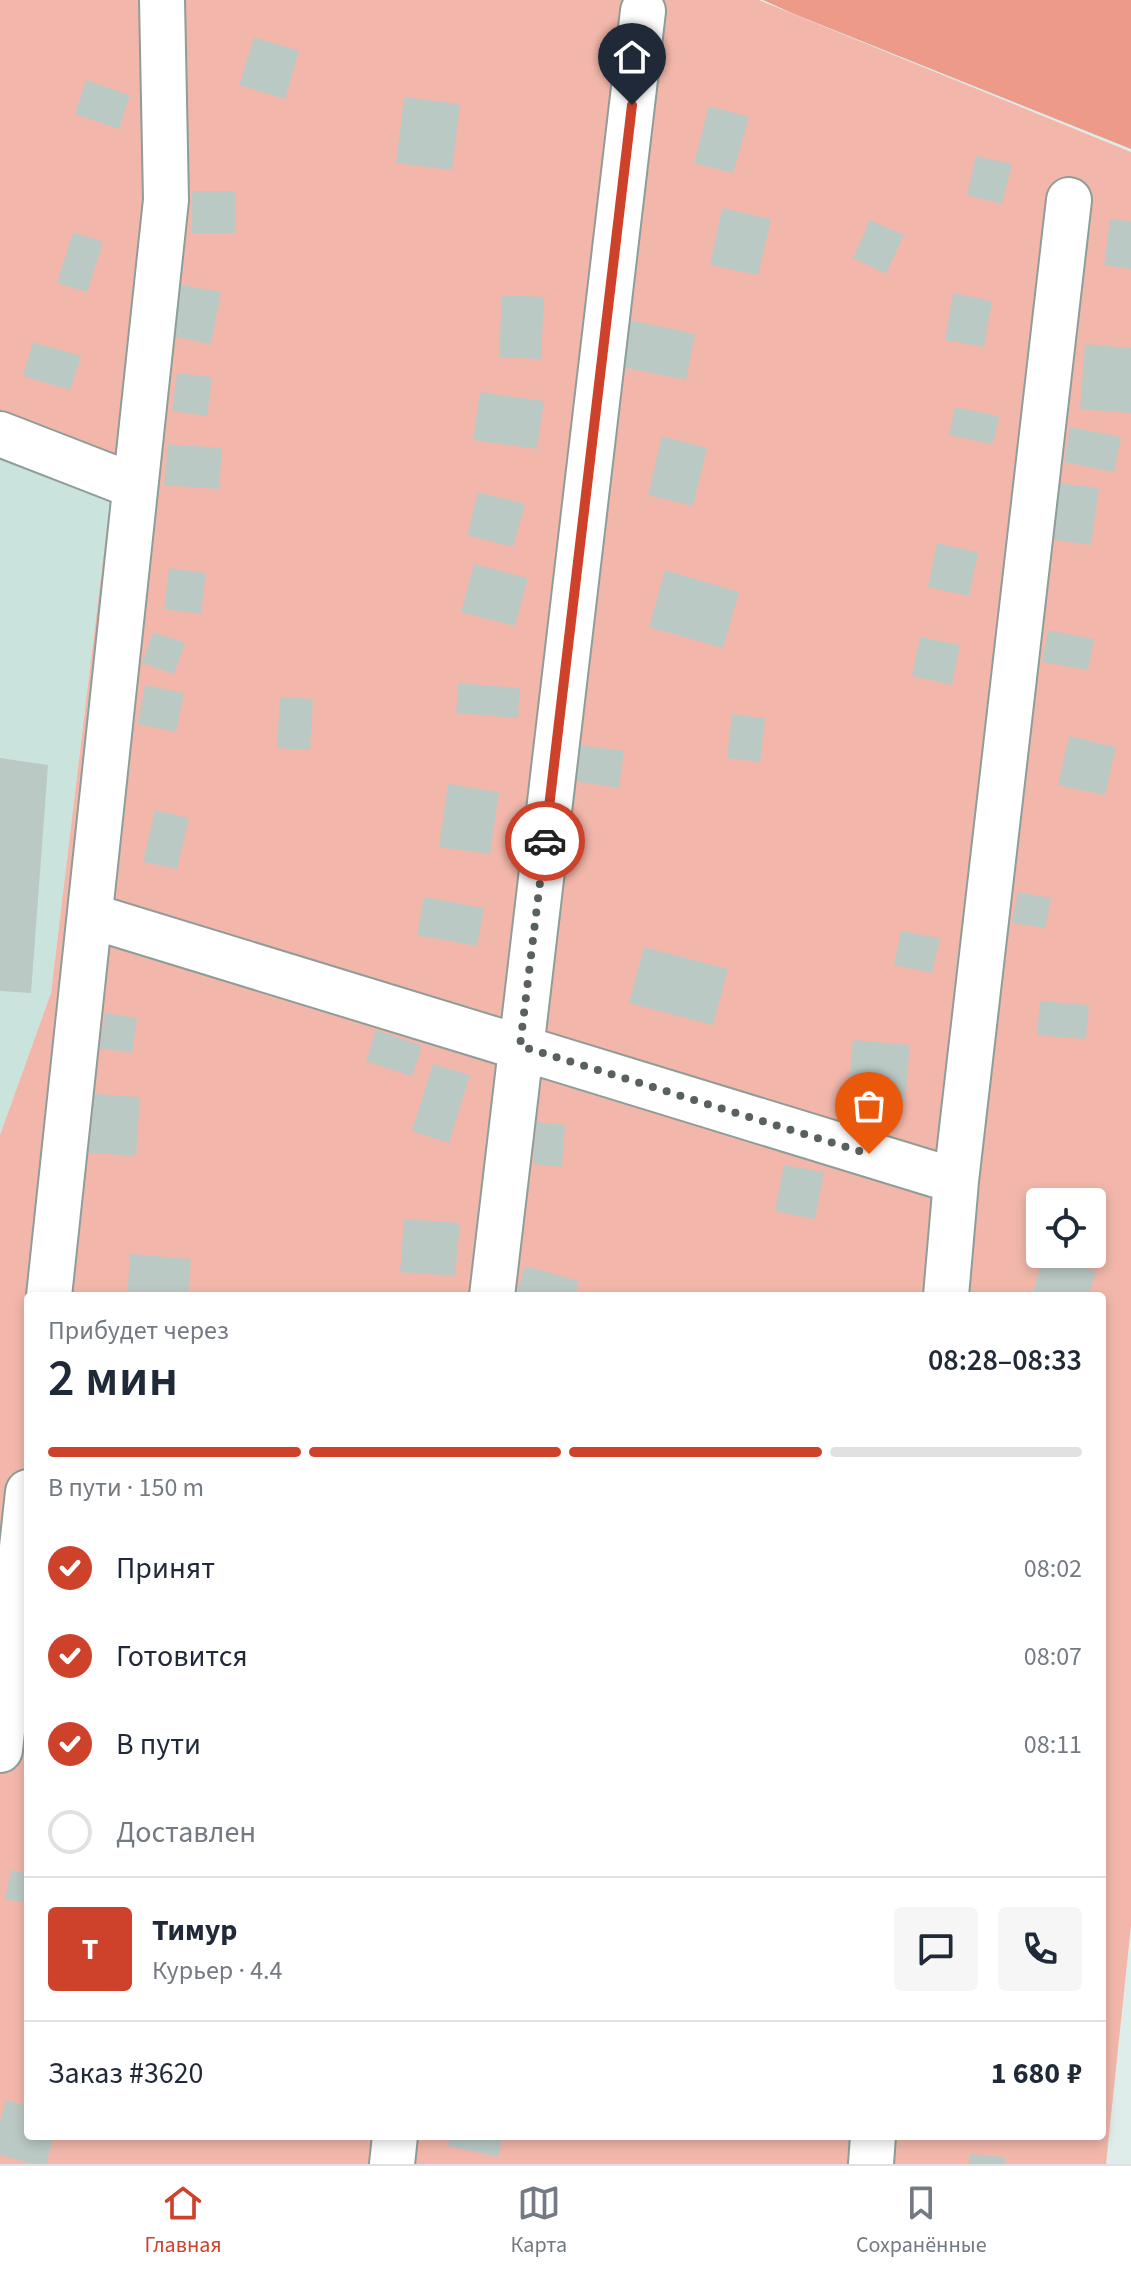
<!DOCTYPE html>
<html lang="ru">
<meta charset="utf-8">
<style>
body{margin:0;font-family:"Source Sans 3",sans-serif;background:#f6f6f7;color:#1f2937;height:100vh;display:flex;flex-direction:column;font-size:30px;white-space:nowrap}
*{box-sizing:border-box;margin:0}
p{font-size:26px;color:#747a83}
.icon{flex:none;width:44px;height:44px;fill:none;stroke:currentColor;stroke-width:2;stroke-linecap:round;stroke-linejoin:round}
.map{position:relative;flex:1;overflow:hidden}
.details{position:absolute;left:24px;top:1292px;width:1082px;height:848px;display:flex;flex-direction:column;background:#fff;border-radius:8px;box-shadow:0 4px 12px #0003}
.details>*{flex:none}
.fabs{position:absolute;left:1026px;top:1188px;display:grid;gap:16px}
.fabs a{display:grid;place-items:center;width:80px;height:80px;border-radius:8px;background:#fff;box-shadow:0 4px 12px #0003;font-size:40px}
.pin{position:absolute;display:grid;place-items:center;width:68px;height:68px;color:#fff;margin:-82px -34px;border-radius:50% 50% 50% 0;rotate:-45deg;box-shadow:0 0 8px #0007}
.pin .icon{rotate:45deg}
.courier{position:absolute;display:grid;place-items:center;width:80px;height:80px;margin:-40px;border:6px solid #ce422b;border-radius:50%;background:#fff;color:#222;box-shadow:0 2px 10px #0007}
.overview em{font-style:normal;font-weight:600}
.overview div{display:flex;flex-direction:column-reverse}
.overview{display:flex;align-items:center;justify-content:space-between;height:136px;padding:0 24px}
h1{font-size:52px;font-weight:600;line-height:60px}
.bar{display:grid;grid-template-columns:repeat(4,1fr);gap:12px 8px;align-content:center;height:96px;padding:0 24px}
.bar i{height:10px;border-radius:6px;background:#e0e1e3}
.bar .current{background:#ce422b}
.bar p{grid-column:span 4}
.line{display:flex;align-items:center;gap:20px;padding:0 24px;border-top:2px solid #e0e1e3}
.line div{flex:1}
.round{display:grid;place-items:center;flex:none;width:84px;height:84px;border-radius:8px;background:#f6f6f7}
ol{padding:0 24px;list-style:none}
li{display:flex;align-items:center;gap:24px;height:88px}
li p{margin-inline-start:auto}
li .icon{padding:8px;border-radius:50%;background:#ce422b;color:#fff;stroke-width:4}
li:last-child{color:#747a83}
li i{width:44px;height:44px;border:4px solid #e0e1e3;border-radius:50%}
.tab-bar{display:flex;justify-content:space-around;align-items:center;height:112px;border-top:2px solid #e0e1e3;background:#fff;font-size:22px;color:#747a83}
.tab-bar a{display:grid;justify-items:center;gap:4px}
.tab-bar .current{color:#ce422b}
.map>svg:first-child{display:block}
</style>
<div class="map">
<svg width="1131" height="2164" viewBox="0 0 1131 2164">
<rect width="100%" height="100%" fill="#deede9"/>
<path fill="#cbe3dd" d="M0 458 110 500 51 993 0 1135Z"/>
<path fill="#f2b7aa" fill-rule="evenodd" d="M0 0H759L1131 152V1925L1106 2164H0V1135L51 993 110 501 0 458ZM1040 1202H1092V1254H1040ZM28 1296H1102V2136H28Z"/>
<path fill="#ed9a89" d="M763 0H1131V149L794 14Z"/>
<path fill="#bbc9c5" d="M254 37 299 51 285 99 239 85Z
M86 80 130 95 119 129 75 114Z
M404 97 460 104 452 170 396 163Z
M709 106 749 117 733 173 694 163Z
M976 156 1012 164 1002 204 967 195Z
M192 191H236V233H192Z
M722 208 771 219 758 275 710 265Z
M1110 219 1131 221V269L1104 265Z
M870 220 904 235 886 274 853 258Z
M73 232 103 242 87 292 57 283Z
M177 284 221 292 211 344 167 335Z
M953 293 992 301 984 347 945 340Z
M502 295 544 297 541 359 499 357Z
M616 317 695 334 686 380 607 364Z
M33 342 81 356 70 390 23 376Z
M1085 344 1131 348V413L1080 409Z
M177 373 212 377 207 416 172 411Z
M480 392 544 401 537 449 473 440Z
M955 407 999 416 993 444 949 435Z
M1070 427 1121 437 1114 472 1064 462Z
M662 436 707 448 693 506 648 495Z
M168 444 222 448 219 489 164 485Z
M1052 482 1099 488 1091 545 1044 538Z
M478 492 525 504 513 547 467 535Z
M937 543 978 552 969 596 928 587Z
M474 564 528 578 515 626 461 612Z
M169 568 206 573 201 614 164 609Z
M665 570 739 592 723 648 649 627Z
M1048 630 1094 639 1088 670 1042 662Z
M153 632 185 643 174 674 142 663Z
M920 637 960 645 952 685 912 676Z
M458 683 520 688 518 718 456 713Z
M145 685 184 693 176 732 138 724Z
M280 697 313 699 310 750 277 748Z
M732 714 765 718 760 762 727 758Z
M1069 736 1116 747 1105 795 1058 785Z
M573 744 624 751 619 788 567 780Z
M0 758 48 765 31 993 0 991Z
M448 784 499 792 490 854 439 847Z
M155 810 189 818 177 869 143 862Z
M1018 892 1051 898 1045 928 1012 923Z
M424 897 484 908 477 946 417 935Z
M901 931 940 938 932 973 894 965Z
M644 947 728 969 713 1025 629 1003Z
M1040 1001 1089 1005 1086 1039 1037 1035Z
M105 1013 137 1018 132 1053 99 1048Z
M376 1030 422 1046 412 1076 366 1061Z
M853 1040 910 1045 905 1101 848 1096Z
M433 1064 470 1075 449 1143 412 1131Z
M84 1093 140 1097 136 1156 80 1152Z
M536 1122 565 1125 562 1167 533 1164Z
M784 1165 824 1172 815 1219 775 1211Z
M404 1219 460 1223 455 1276 400 1272Z
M130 1254 191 1259 188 1296H127Z
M1043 1256 1096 1271 1088 1296H1032Z
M525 1266 579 1281 575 1296H516Z
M11 1870 28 1873V1903L5 1899Z
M6 2100 28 2106V2136H54L46 2164H33L0 2155V2121Z
M450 2136H503L498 2157 448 2146Z
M970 2154 1005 2157V2164H969Z"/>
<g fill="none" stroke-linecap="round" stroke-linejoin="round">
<defs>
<path id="minor" d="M0 434 134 486
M91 916 956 1181
M49 1296 166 200 162 0
M492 1296 643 11
M946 1296 956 1181 1069 200
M0 1750 28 1492
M392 2164 395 2136
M871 2164 873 2136"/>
</defs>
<use href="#minor" stroke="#8f9d99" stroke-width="48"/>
<use href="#minor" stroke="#fff" stroke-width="44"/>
</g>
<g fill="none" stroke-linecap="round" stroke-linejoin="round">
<path stroke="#59615f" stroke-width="8" stroke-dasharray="0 14.4" d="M545 841 520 1046 869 1154"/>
<path stroke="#ce422b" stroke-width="10" d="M545 841 632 105"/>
</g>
</svg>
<div class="fabs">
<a><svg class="icon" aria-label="locate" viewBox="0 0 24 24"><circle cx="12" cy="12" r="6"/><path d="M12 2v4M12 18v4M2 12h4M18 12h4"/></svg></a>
</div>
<div class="pin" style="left:869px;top:1154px;background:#ea580c"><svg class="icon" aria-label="bag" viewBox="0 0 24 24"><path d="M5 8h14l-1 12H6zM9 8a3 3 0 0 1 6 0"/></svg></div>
<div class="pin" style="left:632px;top:105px;background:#1f2937"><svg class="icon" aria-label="home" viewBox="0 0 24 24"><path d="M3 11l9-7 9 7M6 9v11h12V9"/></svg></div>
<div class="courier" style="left:545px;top:841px"><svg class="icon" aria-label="car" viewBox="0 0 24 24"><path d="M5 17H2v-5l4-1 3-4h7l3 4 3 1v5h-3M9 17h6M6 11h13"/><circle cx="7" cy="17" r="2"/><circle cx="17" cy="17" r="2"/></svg></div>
<section class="details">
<div class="overview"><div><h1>2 мин</h1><p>Прибудет через</p></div><em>08:28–08:33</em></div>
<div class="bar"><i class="current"></i><i class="current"></i><i class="current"></i><i></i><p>В пути · 150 m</p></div>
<ol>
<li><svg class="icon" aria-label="check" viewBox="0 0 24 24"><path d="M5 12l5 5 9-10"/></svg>Принят<p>08:02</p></li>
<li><svg class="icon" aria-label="check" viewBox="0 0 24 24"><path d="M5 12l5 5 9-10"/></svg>Готовится<p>08:07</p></li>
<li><svg class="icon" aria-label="check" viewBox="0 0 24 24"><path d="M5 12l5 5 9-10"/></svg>В пути<p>08:11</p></li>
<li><i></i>Доставлен</li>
</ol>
<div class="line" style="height:144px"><b class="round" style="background:#ce422b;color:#fff">Т</b><div><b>Тимур</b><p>Курьер · 4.4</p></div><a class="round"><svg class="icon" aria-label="chat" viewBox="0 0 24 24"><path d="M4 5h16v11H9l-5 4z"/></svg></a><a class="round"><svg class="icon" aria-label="phone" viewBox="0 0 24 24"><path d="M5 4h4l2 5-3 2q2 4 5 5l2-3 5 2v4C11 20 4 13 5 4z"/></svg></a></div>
<div class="line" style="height:104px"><div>Заказ #3620</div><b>1 680 ₽</b></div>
</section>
</div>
<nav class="tab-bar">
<a class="current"><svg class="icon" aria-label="home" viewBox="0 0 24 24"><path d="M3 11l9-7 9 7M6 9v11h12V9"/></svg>Главная</a>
<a><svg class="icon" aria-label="map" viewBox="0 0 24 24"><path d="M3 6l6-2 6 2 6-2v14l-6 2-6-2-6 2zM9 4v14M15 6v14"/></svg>Карта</a>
<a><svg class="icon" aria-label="saved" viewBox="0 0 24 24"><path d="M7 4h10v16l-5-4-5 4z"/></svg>Сохранённые</a>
</nav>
